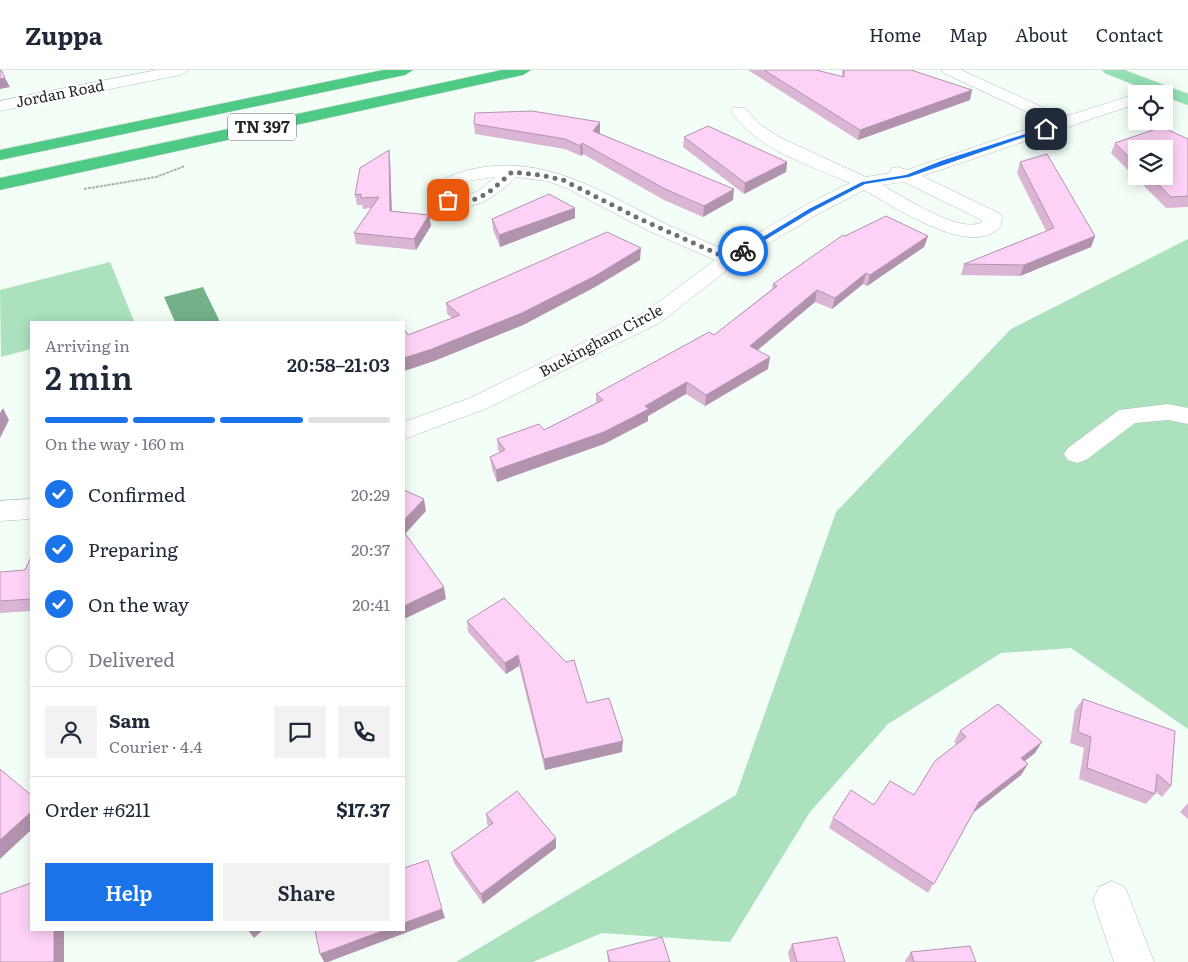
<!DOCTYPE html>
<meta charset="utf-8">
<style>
body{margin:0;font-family:Literata,serif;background:#f2f2f3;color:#1f2937;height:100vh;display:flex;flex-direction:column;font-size:19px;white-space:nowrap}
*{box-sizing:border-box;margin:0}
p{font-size:16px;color:#747a83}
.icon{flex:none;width:28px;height:28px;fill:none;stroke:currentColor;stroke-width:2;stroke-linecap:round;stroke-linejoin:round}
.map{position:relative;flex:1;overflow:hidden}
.drawer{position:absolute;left:30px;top:251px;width:375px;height:610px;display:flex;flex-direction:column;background:#fff;border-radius:0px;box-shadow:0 2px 12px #0003}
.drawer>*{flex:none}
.buttons{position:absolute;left:1128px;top:15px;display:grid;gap:10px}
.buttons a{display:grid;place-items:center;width:45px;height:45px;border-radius:0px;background:#fff;box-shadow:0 2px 12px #0003;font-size:25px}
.pin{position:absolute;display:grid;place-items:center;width:42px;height:42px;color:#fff;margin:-21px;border-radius:10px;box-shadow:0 2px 8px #0006}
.courier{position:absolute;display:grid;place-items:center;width:50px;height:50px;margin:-25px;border:4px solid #1a73e8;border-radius:50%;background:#fff;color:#222;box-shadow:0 1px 6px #0007}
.head em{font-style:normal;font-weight:600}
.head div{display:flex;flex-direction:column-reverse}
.head{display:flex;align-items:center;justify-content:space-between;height:85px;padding:0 15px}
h1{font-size:32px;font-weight:600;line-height:38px}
.bar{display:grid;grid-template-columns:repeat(4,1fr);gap:8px 5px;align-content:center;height:60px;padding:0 15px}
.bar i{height:6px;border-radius:4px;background:#e0e1e3}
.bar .current{background:#1a73e8}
.bar p{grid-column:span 4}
.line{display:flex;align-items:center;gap:12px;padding:0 15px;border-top:1px solid #e0e1e3}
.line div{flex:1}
.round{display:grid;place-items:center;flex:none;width:52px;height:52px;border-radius:0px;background:#f2f2f3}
ol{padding:0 15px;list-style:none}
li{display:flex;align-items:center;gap:15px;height:55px}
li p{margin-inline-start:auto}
li .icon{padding:5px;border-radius:50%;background:#1a73e8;color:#fff;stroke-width:4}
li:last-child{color:#747a83}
li i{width:28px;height:28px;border:2px solid #e0e1e3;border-radius:50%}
.action{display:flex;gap:10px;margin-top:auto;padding:10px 15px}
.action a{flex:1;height:58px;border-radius:0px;background:#1a73e8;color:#fff;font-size:20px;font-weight:600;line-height:58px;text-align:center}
.action a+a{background:#f2f2f3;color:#1f2937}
header{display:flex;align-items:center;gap:30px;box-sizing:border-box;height:70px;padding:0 25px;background:#fff;border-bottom:1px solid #e0e1e3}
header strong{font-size:24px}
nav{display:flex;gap:28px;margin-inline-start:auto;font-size:18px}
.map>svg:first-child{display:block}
</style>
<header>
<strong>Zuppa</strong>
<nav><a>Home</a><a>Map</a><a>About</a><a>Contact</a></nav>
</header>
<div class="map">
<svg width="1188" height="892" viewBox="0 0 1188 892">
<rect width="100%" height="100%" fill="#f2fef6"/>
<path fill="#abe2bd" d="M1188 169V659L1071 578 1001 583 888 654 810 742 730 872 602 863 533 892H456L736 725 836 442 1011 259Z
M110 192 134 251 31 252V279L1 287 0 220Z"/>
<path fill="#73b189" d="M203 217 220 252H175L164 227Z"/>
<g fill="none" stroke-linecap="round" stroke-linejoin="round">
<defs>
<path id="minor" d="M157 0H188L180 5 0 41V31Z
M941 0H961L1064 47 1136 24V34L922 106 999 143 1002 147 1001 155C975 192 892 135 864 120L818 144 736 193 661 252 488 338 404 369V352L470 328 645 242 715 190 651 162 566 118 547 111 516 107C496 126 477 142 448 135 440 133 432 130 428 124 438 110 453 104 469 100 538 83 593 117 652 147 677 160 702 170 728 181L804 136 850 113C808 94 757 80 731 41L733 38H745L760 55 781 68 866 107 890 103 892 98 898 97 907 100 1048 52 944 3ZM495 107C482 119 468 132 449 123L468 111ZM904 112 982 150V152C960 165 903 126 882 115Z
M1168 334 1188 338V354L1168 350 1135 353 1086 390 1077 393 1068 390 1064 384 1068 378 1119 340Z
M31 429V449L0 451V431Z
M1112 811 1125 817 1154 892H1114L1093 830 1099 817Z"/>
<path id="major" d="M1102 0H1124L1188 24V35L1164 26V24H1157L1105 3Z"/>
<path id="highway" d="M383 0H413L405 5 0 90V80Z
M502 0H531L523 5 0 120V108Z"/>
</defs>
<use href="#minor" stroke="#b0c3b6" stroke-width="1"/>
<use href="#major" stroke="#dbdcdb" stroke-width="1"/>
<use href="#highway" stroke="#dbdcdb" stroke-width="1"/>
<path stroke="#a8b3ac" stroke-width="2" stroke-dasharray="3 1" stroke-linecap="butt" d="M84 119 156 107 185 96"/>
<use href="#minor" fill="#fff" fill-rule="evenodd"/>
<use href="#major" fill="#94e0b5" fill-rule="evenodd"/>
<use href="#highway" fill="#4dcb84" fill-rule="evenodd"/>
</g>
<path fill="#dab5d4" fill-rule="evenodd" d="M748 0H816L842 7V0H911L970 30 858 70Z
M600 52V63L599 64 733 130 703 147 664 130 583 84 581 86 565 79 475 64 474 54Z
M684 67 787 92 786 102 744 124 683 77Z
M1188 69V137L1166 138 1111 83 1115 73ZM1136 79 1164 106H1136Z
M389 80 390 90 392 141 429 145 431 156 416 180 356 174 354 163 371 138 363 139 362 135H357L355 125Z
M1020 92 1095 166 1091 177 1020 206 961 205 964 194 1046 161 1017 103Z
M575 148 500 177 493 160 492 149Z
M845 166H928L924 177 867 216 863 214 832 239 815 232 758 280 768 299 705 336 686 324 648 346V351L604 374 497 412 492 399 490 387 500 382 498 380 497 369 544 360 596 333V324L714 265 772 219 773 214Z
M640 190 595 217 523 255 434 291 404 301V259L408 265 452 248 447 244 446 233Z
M31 487V541L0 543V502L25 500Z
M467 551 587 633 622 682 545 700 519 596 506 604 468 562Z
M1083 629 1171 716 1162 727 1156 722 1155 724 1146 734 1079 709 1084 678 1070 673 1075 640Z
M960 661 1035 683 1024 692 1028 694 1021 705 974 742 928 823 829 758 833 748 874 735 914 725 956 674 954 672Z
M1188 733V749L1180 742Z
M486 744 556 768V778L483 834 454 793 451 783 489 756 487 754Z
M792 874 845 892H790L788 883Z
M607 881 670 892H608Z
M911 882 976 892H905V891Z"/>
<path fill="#b293ad" d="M5 8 10 17 0 19V9Z
M972 20 970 30 858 70 860 60Z
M600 52V63L593 72V61Z
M582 73 583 84 581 86 580 76Z
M389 80 390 90 392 152 390 141Z
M787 92 786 102 744 124 745 113Z
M734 119 733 130 703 147 704 136Z
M575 138V148L500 177 499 165Z
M429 145 431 156 416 180 414 169Z
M928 166 924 177 867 216 870 205Z
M1095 166 1091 177 1020 206 1024 195Z
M641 178 640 190 595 217 523 255 434 291 404 301V288Z
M866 203 863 214 832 239 835 228Z
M817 220 815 232 749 287 750 276Z
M770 287 768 299 705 336 706 325Z
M687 312 686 324 648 346V351L604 374 497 412 496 400 645 336Z
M3 338 9 350 0 368V343Z
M424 429 426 441 404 465V450Z
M444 517 446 529 404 549V536Z
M518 585 519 596 506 604 505 593Z
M623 671 622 682 545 700 544 689Z
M1042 672 1035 683 1014 699 1021 688Z
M1028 694 1021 705 973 743 979 732Z
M31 742V760L0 789V770Z
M556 768V778L483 834 481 824Z
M442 839 445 848 328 892H324L320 884 385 860H404V853Z
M54 860H64V892H54Z
M248 860H263L254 868Z"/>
<path fill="#fed2f7" stroke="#b293ad" d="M0 0H1L5 8 0 9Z
M764 0H816L844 7V0H911L972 20 860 60Z
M532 41 600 52 593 61 734 119 704 136 665 119 582 73 580 76 565 69 474 54 475 43Z
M708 56 787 92 745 113 684 67Z
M1162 57 1188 69V126L1171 127 1150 106H1164V79H1136V94L1115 73Z
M389 80 390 141 429 145 414 169 354 163 379 127 361 128V124L355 125 360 98Z
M1047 84 1095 166 1024 195 964 194 1054 158 1020 92Z
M549 124 575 138 499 165 492 149Z
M886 146 928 166 870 205 866 203 835 228 817 220 750 276 770 287 706 325 687 312 645 336 649 339 604 362 496 400 490 387 505 380 497 369 539 354 544 360 603 330 596 324 709 262 714 265 777 216 773 214 843 165 845 166Z
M607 162 641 178 595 206 522 243 432 279 404 288V259L408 265 460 245 446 233Z
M404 420 424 429 404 450Z
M404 462 444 517 404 536Z
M31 487V529L0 531V502L25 500Z
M504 528 566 592 574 590 587 633 609 628 623 671 544 689 518 585 505 593 467 551Z
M1083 629 1175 661 1171 716 1157 704 1155 724 1087 698 1091 667 1078 662Z
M998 634 1042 672 1021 688 1028 694 979 732 934 814 833 748 851 720 874 735 890 711 914 725 935 691 966 667 960 661Z
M0 699 31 725V742L0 770Z
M517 721 556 768 481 824 451 783 493 753 486 744Z
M428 790 442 839 404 853V798Z
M31 813V860H54V892H0V824Z
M315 860H385L320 884Z
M662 867 670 892H610L607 881Z
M837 867 845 892H797L792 874Z
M970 876 976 892H914L911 882Z"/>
<path fill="#1a73e8" d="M1044 58 1048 59 909 107 865 114 813 141 745 182 740 181 809 139 862 112 906 105 941 91Z"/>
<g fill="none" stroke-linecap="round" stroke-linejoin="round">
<path stroke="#69726c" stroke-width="5" stroke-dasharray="0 9" d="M448 130C479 136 490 121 512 102L541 105 563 110 640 149 729 189 743 181"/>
</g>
<g text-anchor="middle" stroke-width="4.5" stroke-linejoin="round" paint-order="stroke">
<g font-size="15" fill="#1f2621" stroke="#fff">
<text transform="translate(60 24) rotate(-11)" y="5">Jordan Road</text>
<text transform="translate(601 271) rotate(-28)" y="5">Buckingham Circle</text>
</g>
<rect fill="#fff" stroke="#626764" stroke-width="1" x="228" y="43.5" width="68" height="27" rx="4"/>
<g font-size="16" font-weight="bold" fill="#1f2621">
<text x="262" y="63">TN 397</text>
</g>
</g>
</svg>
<div class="buttons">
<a><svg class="icon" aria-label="locate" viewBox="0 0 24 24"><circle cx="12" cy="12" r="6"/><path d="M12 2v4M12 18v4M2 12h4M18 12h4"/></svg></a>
<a><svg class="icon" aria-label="layers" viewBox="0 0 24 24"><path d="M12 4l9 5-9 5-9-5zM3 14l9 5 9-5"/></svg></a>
</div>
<div class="pin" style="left:448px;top:130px;background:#ea580c"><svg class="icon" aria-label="bag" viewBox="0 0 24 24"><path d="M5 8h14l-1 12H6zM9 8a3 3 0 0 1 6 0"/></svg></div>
<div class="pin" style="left:1046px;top:59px;background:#1f2937"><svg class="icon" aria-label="home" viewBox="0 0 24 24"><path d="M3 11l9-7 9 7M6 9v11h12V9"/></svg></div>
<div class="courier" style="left:743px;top:181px"><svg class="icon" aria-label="bike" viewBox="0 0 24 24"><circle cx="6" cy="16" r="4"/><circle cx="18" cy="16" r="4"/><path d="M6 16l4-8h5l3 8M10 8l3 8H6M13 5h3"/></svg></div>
<section class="drawer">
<div class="head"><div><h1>2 min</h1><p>Arriving in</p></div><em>20:58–21:03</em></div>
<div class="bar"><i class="current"></i><i class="current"></i><i class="current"></i><i></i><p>On the way · 160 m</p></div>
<ol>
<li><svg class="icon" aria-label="check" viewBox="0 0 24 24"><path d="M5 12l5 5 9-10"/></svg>Confirmed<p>20:29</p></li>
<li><svg class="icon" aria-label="check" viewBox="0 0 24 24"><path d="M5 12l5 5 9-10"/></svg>Preparing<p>20:37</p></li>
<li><svg class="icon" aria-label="check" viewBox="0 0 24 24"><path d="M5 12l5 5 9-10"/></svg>On the way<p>20:41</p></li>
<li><i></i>Delivered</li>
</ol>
<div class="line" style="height:90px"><a class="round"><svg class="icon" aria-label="person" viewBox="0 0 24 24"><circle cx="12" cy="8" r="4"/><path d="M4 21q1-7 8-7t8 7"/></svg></a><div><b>Sam</b><p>Courier · 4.4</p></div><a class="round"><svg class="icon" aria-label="chat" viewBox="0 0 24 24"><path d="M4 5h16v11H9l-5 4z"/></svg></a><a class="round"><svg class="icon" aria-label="phone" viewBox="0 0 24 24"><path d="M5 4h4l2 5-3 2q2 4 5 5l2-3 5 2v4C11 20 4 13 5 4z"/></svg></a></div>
<div class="line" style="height:65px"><div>Order #6211</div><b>$17.37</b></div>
<div class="action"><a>Help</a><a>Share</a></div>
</section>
</div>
